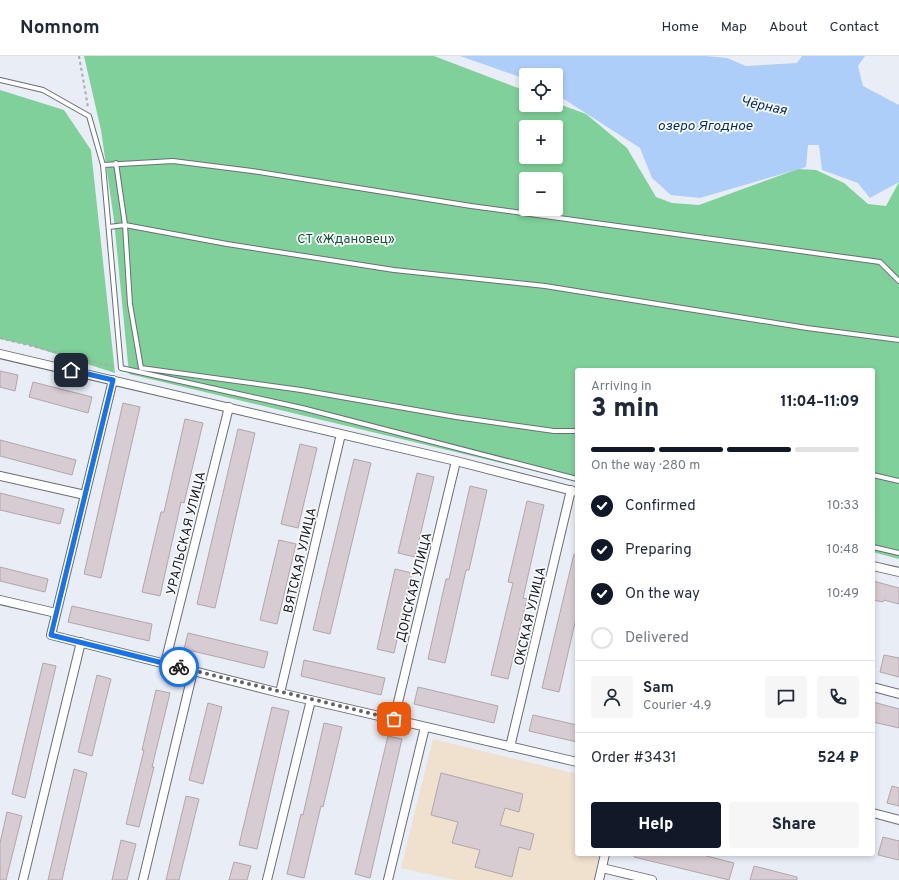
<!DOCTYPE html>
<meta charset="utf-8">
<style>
body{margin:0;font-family:Overpass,sans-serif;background:#f6f6f7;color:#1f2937;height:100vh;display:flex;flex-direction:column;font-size:15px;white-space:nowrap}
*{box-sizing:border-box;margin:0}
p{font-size:13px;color:#747a83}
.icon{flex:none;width:22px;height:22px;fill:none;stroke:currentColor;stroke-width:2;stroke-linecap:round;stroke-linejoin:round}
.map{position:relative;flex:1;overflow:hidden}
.side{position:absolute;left:575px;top:312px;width:300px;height:488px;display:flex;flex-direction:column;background:#fff;border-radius:4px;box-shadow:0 2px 6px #0003}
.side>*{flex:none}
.controls{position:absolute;left:519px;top:12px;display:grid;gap:8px}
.controls a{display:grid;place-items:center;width:44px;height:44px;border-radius:4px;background:#fff;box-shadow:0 2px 6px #0003;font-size:20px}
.pin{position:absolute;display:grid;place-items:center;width:34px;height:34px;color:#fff;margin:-17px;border-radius:8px;box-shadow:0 2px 6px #0006}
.courier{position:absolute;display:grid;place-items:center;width:40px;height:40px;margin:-20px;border:3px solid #1a73e8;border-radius:50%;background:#fff;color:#222;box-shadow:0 1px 5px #0007}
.summary em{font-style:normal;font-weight:800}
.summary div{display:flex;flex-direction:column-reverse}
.summary{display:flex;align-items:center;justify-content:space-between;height:68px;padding:0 16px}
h1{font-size:26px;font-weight:800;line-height:30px}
.bar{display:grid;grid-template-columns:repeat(4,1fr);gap:6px 4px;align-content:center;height:48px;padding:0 16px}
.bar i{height:5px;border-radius:3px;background:#e0e1e3}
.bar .selected{background:#111827}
.bar p{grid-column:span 4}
.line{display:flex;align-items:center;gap:10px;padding:0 16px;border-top:1px solid #e0e1e3}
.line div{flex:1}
.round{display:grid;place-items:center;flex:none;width:42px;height:42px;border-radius:4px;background:#f6f6f7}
ol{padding:0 16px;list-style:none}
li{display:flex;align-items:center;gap:12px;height:44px}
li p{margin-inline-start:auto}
li .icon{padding:4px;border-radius:50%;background:#111827;color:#fff;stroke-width:4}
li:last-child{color:#747a83}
li i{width:22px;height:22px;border:2px solid #e0e1e3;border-radius:50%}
.action{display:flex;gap:8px;margin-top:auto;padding:8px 16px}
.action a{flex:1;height:46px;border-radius:4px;background:#111827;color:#fff;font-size:16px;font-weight:800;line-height:46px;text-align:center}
.action a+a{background:#f6f6f7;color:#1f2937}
header{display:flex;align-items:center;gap:24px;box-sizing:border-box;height:56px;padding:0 20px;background:#fff;border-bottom:1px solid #e0e1e3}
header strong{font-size:19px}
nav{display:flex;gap:22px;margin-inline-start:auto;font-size:14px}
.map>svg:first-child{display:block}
</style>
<header>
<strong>Nomnom</strong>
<nav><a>Home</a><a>Map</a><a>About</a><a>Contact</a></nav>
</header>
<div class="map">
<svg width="899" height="824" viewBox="0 0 899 824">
<rect width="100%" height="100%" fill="#e8edf6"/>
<path fill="#f0e0ce" d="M433 683 577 718V798H600L594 824H455L401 812Z"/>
<path fill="#7fd099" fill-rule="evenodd" d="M84 0H434L526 35V49H556V47L586 58 627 92 656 141 672 147 699 149 798 113 816 114 844 127 868 148 886 150 899 126V503L873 496V314H577V425L129 318 114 164 101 74ZM526 71H556V101H526ZM526 123H556V153H526Z
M0 34 64 54 91 94 115 317 28 289 0 283Z"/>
<path fill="#aecefa" d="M460 0H706L727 2 746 10 797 7 802 0H865L858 10 863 30 899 49V126L870 142 858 127 822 114 819 89H808L806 111 700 142 671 139 652 122 640 92 556 38V19H526V23Z"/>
<path fill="#d7ccd1" stroke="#b1a6ab" d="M0 315 18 319 15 335 0 331Z
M33 326 92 341 88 357 29 341Z
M123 347 140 351 101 522 84 518Z
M185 363 203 367 184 447 181 446 160 540 142 536 161 456H164Z
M238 373 255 377 215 552 197 548Z
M0 384 76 404 72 419 0 400Z
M300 388 317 392 298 472 281 468Z
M354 403 371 407 330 578 313 574Z
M417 417 434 421 415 501 398 497Z
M470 430 487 434 469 514H466L445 607 428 603 446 523H449Z
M0 437 64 453 60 468 0 454Z
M527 445 544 449 523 542 527 543 508 623 491 619 513 527 508 526Z
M279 484 296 488 277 568 260 564Z
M574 498 577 499V558L559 636 542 632Z
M0 511 48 523 45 536 0 525Z
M395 513 412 517 394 597 377 593Z
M873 525 899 532V548L884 544 883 546 873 544Z
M72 550 152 568 149 585 68 566Z
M188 577 268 596 264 612 184 593Z
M884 599 899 602V621L880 616Z
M304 604 385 622 381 639 301 620Z
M43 607 56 610 25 742 12 738Z
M97 619 111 623 92 700 78 696Z
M418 631 498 650 494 667 414 648Z
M156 634 170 637 152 711H154L139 771 126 768 144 694H142Z
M873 646 899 653V672L873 666Z
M208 647 222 651 203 728 189 724Z
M272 651 289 655 257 793 239 789Z
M533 659 577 669V686L529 675Z
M324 667 342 671 323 751 321 750 304 822 287 818 301 758 303 759Z
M388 680 402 683 370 822 355 818Z
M74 713 87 717 70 789 62 824H48Z
M441 717 523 738 519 756 505 752 500 769 534 778 530 794 519 791 512 821 475 811 480 794 452 787 458 766 431 759Z
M892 730 899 732V750L887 747Z
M186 740 199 743 179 824H166Z
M7 756 22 760 6 824H0V787Z
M883 781 899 785V804L878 799Z
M121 784 136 788 127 824H112Z
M634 798H699L734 807 729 824 634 801Z
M234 806 251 810 247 824H229Z
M754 810 797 821V824H750Z"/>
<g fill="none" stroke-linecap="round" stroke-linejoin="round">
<defs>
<path id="lane" d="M0 24 43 34 89 60 103 109 121 312 302 352 577 423
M116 107 125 169 130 248 141 312 301 334 456 361 554 375H577
M103 109 173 105 252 115 471 150 880 206 899 225
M109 171 125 169 227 188 394 214 545 230 807 272 899 284
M873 419 899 425
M873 491 899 497"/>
<path id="street" d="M0 298 456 405 577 436
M113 324 51 579 280 637 577 706
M0 420 85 439
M873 510 899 516
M0 544 56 557
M165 607 229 351
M873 631 899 638
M280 637 341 378
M394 663 456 405
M510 691 571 434
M873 757 899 764
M602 812 652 824
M23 824 81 586
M143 824 193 615
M267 824 311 644
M388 824 425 671
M599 824 605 798"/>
</defs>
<use href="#lane" stroke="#6a6e76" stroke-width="6"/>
<use href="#street" stroke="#6a6e76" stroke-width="10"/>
<path stroke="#a7abb3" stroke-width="2" stroke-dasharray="3 3" stroke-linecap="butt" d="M79 0 88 51
M0 282 115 311"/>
<use href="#lane" stroke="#fff" stroke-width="4"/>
<use href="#street" stroke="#fff" stroke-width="8"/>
</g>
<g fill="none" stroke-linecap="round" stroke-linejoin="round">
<path stroke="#606268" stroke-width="4" stroke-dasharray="0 7.2" d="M179 611 394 663"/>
<path stroke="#1a73e8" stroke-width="5" d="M71 314 113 324 51 579 179 611"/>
</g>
<g text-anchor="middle" stroke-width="3.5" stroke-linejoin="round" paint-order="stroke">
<g font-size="13" fill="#15542f" stroke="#f8fafe">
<text x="346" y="187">СТ «Ждановец»</text>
</g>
<g font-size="13" fill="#16171b" stroke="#f8fafe">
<text transform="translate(185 477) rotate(-76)" y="5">УРАЛЬСКАЯ УЛИЦА</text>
<text transform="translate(299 504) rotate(-77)" y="5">ВЯТСКАЯ УЛИЦА</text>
<text transform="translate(413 531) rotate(-76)" y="5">ДОНСКАЯ УЛИЦА</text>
<text transform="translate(529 560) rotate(-77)" y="5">ОКСКАЯ УЛИЦА</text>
</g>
<g font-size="14" font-style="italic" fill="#0b2d59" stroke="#f8fafe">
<text transform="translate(764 49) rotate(12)" y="5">Чёрная</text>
<text x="705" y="74">озеро Ягодное</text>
</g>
</g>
</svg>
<div class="controls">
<a><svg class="icon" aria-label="locate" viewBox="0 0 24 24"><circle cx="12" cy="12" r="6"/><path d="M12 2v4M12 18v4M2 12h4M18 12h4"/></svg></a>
<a>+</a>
<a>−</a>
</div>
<div class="pin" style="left:394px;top:663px;background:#ea580c"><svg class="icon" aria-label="bag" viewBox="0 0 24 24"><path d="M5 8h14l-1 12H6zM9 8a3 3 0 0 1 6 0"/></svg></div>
<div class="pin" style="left:71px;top:314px;background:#1f2937"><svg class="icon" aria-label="home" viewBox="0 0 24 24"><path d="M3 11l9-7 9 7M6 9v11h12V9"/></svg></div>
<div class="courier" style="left:179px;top:611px"><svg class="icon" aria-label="bike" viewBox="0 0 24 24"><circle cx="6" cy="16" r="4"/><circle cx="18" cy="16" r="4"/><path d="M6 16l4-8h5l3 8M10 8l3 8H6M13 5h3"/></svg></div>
<section class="side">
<div class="summary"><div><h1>3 min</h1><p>Arriving in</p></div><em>11:04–11:09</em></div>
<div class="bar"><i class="selected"></i><i class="selected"></i><i class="selected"></i><i></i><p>On the way · 280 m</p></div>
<ol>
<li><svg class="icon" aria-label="check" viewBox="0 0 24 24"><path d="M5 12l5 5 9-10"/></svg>Confirmed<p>10:33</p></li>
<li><svg class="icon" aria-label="check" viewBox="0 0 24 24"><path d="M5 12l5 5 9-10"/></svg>Preparing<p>10:48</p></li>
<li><svg class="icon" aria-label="check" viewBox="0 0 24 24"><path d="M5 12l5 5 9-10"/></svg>On the way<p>10:49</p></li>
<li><i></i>Delivered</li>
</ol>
<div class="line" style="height:72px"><a class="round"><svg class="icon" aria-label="person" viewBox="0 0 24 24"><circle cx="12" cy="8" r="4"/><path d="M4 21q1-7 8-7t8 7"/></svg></a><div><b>Sam</b><p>Courier · 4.9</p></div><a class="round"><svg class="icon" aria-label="chat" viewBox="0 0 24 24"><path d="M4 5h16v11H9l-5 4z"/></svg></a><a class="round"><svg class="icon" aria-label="phone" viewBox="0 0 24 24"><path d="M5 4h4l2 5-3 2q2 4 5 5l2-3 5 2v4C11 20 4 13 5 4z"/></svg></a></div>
<div class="line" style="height:52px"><div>Order #3431</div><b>524 ₽</b></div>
<div class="action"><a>Help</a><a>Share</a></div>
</section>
</div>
